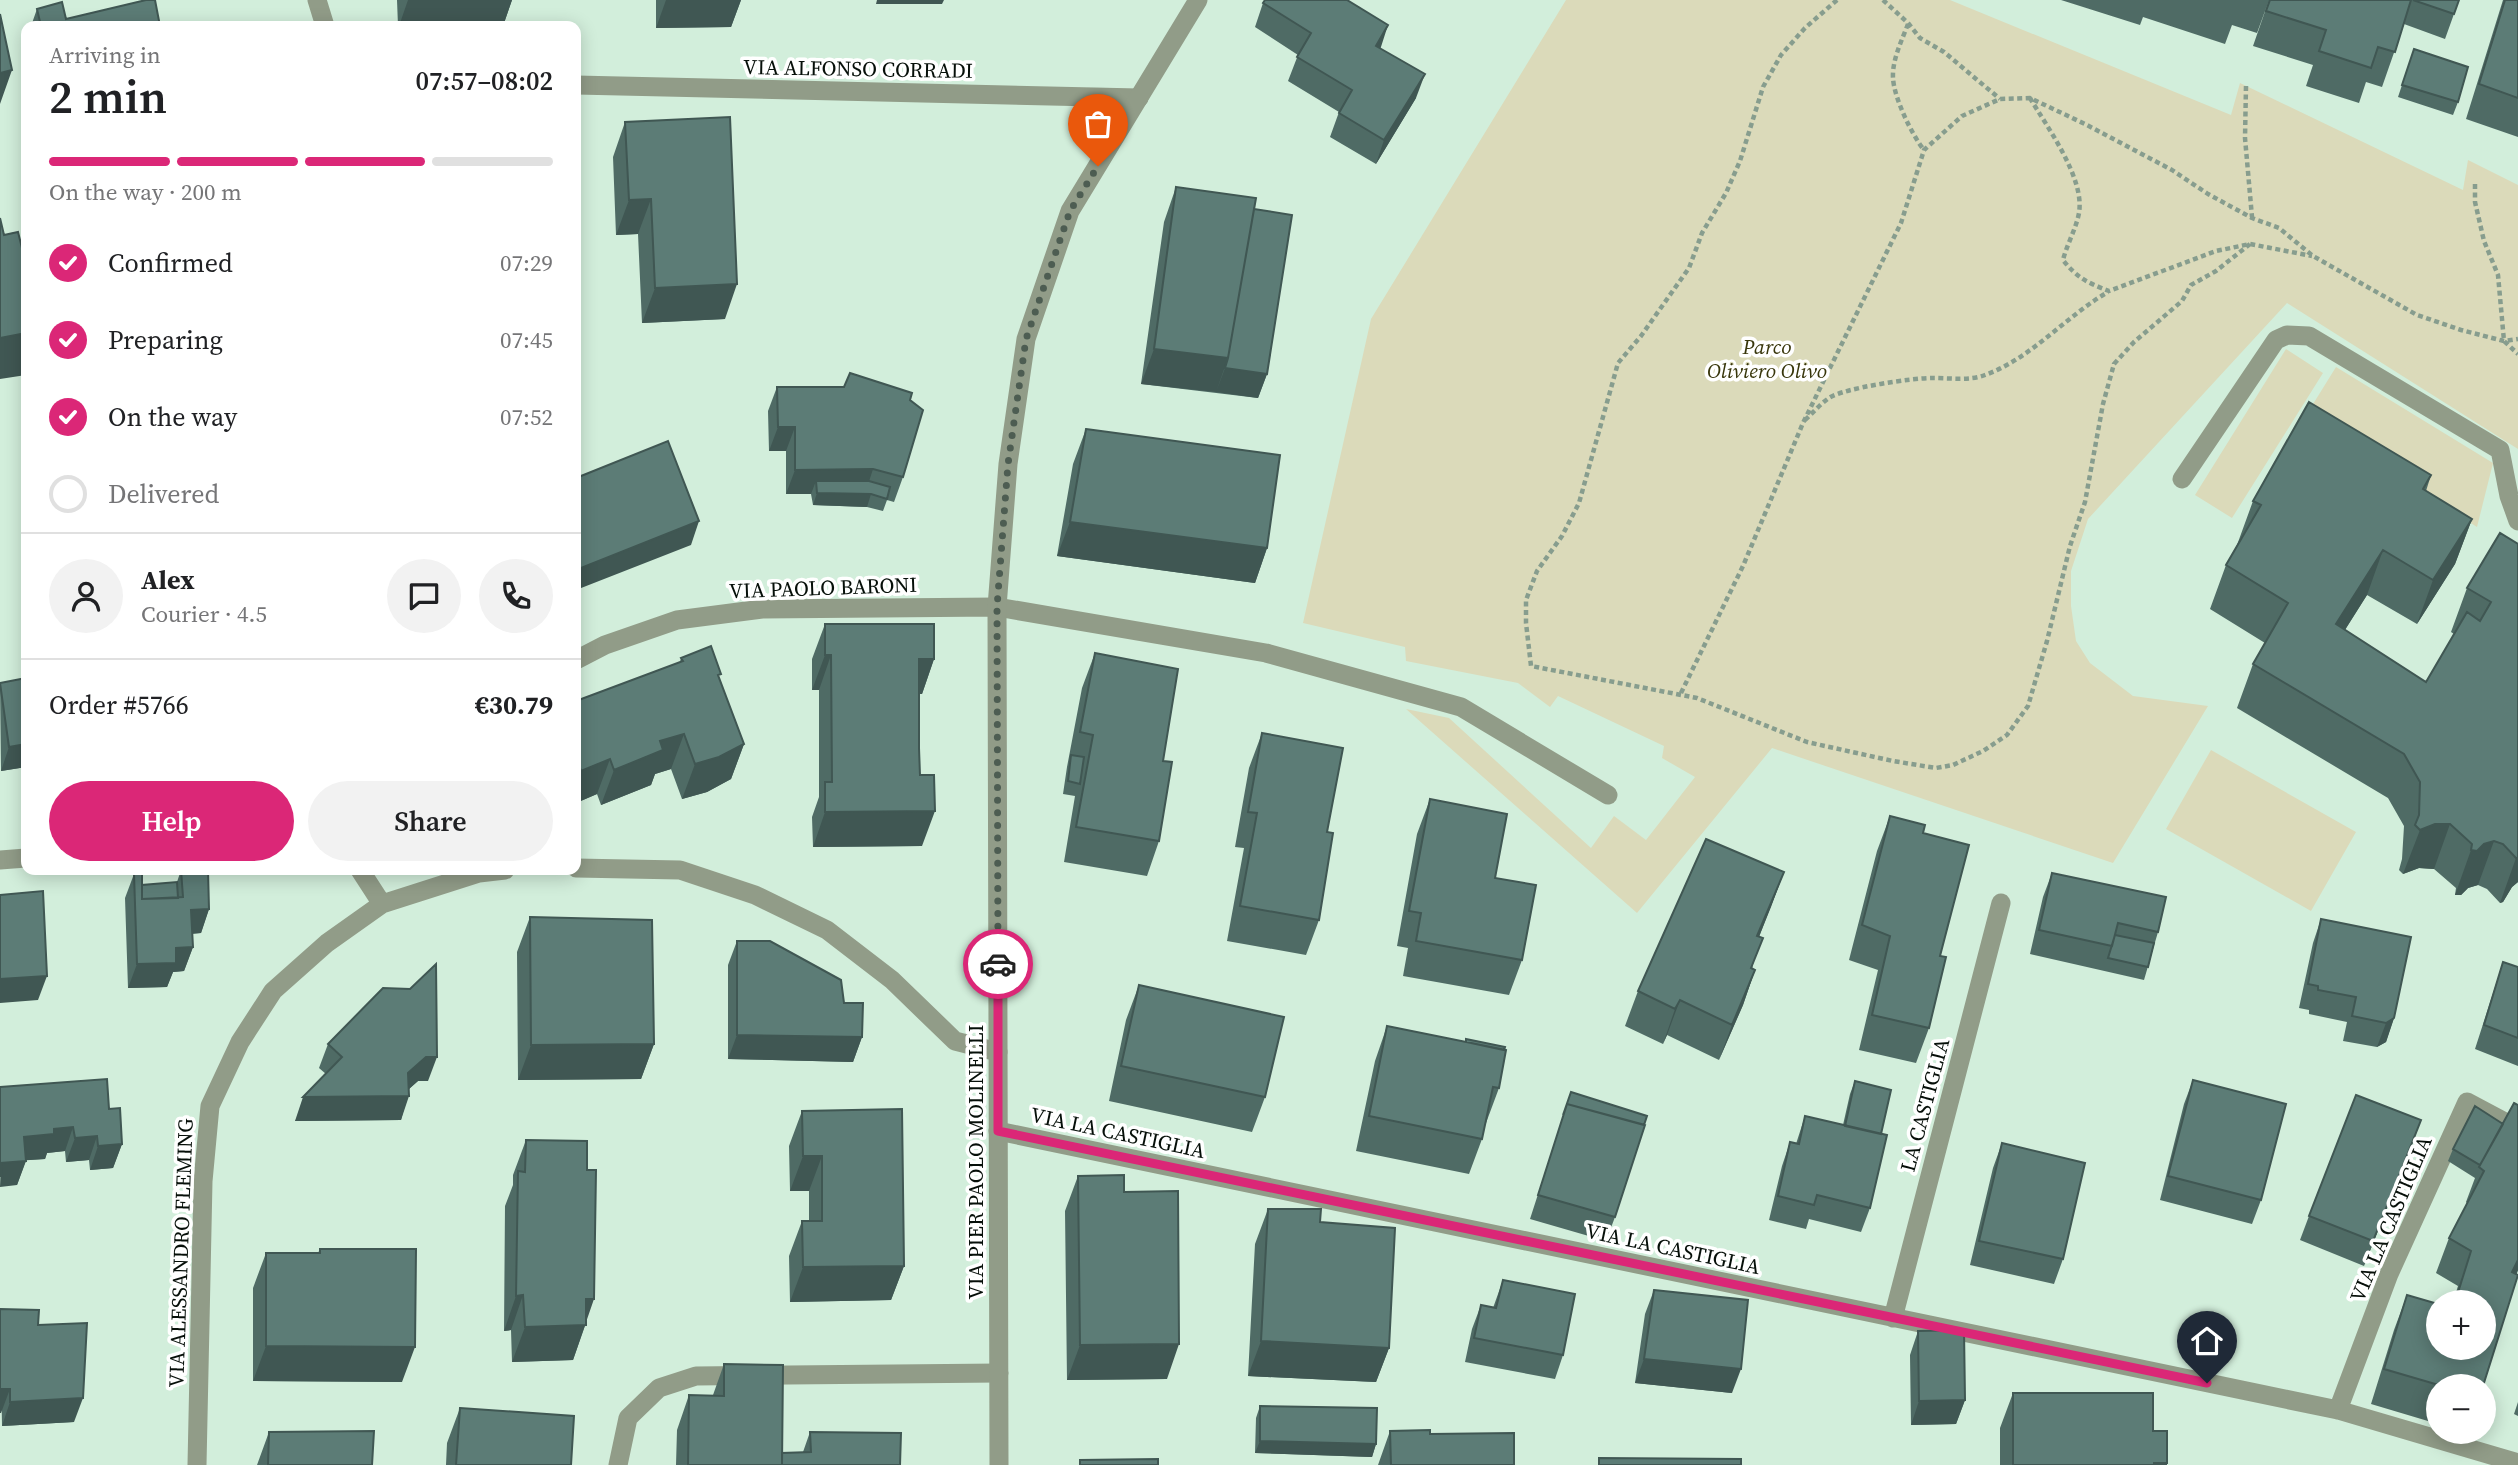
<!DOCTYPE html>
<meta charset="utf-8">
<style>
body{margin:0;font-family:"Source Serif 4",serif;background:#f2f2f2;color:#202124;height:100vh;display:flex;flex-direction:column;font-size:26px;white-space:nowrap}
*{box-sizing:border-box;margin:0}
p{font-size:23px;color:#757577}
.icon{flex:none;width:38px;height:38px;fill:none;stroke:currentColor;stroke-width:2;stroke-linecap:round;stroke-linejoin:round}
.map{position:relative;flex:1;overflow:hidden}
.drawer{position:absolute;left:21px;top:21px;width:560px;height:854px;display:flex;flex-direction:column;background:#fff;border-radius:14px;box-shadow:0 4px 18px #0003}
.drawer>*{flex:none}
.controls{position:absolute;left:2426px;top:1290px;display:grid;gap:14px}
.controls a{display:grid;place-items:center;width:70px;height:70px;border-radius:50%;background:#fff;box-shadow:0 4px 18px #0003;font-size:35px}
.pin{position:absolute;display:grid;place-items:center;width:60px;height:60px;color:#fff;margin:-72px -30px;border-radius:50% 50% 50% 0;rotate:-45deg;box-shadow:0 0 7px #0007}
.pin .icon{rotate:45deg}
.courier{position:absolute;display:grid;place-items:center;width:70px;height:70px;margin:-35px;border:5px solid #db2777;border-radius:50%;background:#fff;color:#222;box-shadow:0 2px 9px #0007}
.overview em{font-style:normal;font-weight:600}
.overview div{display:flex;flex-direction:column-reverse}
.overview{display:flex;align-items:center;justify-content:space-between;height:119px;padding:0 28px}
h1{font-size:46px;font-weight:600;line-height:52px}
.bar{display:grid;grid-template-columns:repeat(4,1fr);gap:10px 7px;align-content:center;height:84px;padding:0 28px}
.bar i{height:9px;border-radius:5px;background:#e0e0e0}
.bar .selected{background:#db2777}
.bar p{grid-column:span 4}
.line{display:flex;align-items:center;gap:18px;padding:0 28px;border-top:2px solid #e0e0e0}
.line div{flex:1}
.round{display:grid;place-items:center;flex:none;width:74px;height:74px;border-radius:37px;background:#f2f2f2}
ol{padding:0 28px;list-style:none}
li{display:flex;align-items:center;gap:21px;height:77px}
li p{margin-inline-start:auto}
li .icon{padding:7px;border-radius:50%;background:#db2777;color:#fff;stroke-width:4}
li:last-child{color:#757577}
li i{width:38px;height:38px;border:4px solid #e0e0e0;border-radius:50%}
.cta{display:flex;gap:14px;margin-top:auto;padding:14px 28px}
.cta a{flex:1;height:80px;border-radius:42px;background:#db2777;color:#fff;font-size:28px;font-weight:600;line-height:80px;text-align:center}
.cta a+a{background:#f2f2f2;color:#202124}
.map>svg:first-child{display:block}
</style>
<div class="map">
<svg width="2518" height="1465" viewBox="0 0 2518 1465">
<rect width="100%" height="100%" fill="#d2eedb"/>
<path fill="#dbdaba" d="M1566 0H1950L2231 115 2240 83 2463 190 2468 160 2518 185V449L2287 303 2088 519 2071 571V606L2076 641 2090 663 2133 696 2208 706 2113 863 1772 748 1637 913 1406 709 1449 718 1591 848 1614 816 1646 840 1695 777 1662 758 1664 746 1558 696 1550 707 1518 683 1406 661 1405 647 1303 623 1371 319Z
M2286 349 2323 373 2232 518 2195 495Z
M2336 367 2493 463 2477 527 2305 417Z
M2211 750 2356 832 2311 911 2166 829Z"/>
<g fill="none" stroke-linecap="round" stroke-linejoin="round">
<path stroke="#879d8e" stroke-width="4.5" stroke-dasharray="5 3.5" stroke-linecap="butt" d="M1837 0 1805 28 1781 55 1763 87 1740 161 1726 193 1702 233 1689 268 1641 336 1618 363 1579 503 1562 536 1537 571 1526 600V623L1531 666 1697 698 1807 742 1893 761 1936 768 1953 765 1983 751 2007 735 2028 706 2047 641 2070 546 2085 502 2103 404 2114 364 2134 342 2182 301 2191 285 2216 271 2250 244
M1883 0 1908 23 1920 38 1944 52 2000 99
M1908 24C1902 40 1892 60 1893 78 1894 98 1912 135 1924 150
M2246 86 2245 138 2252 217
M2030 98C2047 127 2085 178 2079 213 2076 229 2067 244 2063 260 2077 278 2088 283 2109 291L2216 251 2250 244 2312 256
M2475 184V202L2484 241 2498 275 2504 341 2518 354
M1805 420C1813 413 1820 404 1829 398 1843 388 1913 378 1932 378 1949 378 1970 381 1985 375 2032 358 2066 316 2108 292
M1681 693 1743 566 1803 423 1901 223 1924 150 1962 116 2000 99 2030 98 2085 124 2172 170 2208 194 2252 218 2279 228 2313 256 2417 315 2461 330 2504 341 2518 339"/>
<path stroke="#919c88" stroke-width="19" d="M317 0 325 26
M576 85 1139 98
M2182 479 2276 340 2287 335 2309 336 2500 450 2509 496 2518 521
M576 660 605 645 677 620 762 609 997 607 1266 653 1461 707 1608 795
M0 860 26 858
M576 868 680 870 755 895 827 930 892 980 955 1041 998 1052
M360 870 382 904
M998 1131 2338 1410 2518 1463
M1893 1318 2001 903
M2338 1410 2389 1274 2467 1102 2518 1129
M197 1465 203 1181 210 1106 240 1042 273 991 327 943 382 904 479 873 505 870
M618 1465 628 1418 659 1388 696 1376 999 1373"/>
<path stroke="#919c88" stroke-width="19" d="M999 1465 997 607 1008 464 1026 339 1070 211 1198 0"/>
</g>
<path fill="#4f6b65" d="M397 0H512L503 26H398Z
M656 0H741L731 27 656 28Z
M2061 0H2269L2257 33 2232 25 2225 44 2143 17 2140 25Z
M2269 0H2459L2445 39 2404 24 2382 87 2366 82 2359 103 2306 86 2313 65 2253 46Z
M2503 0H2518V137L2466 119Z
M1263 3 1380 49 1416 98 1376 164 1330 137 1339 112 1288 81 1298 55 1255 27Z
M37 9 66 19 160 26H31Z
M2414 49 2458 102 2453 115 2398 97Z
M625 122 725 319 642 323 638 234 616 235 613 157Z
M1176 187 1254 209 1267 374 1258 398 1141 384 1164 222Z
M777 387 910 400 903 477 894 502 887 500 883 511 867 507 813 505 811 494H786V451H769L768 411Z
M1086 429 1267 548 1255 583 1057 556 1073 464Z
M2431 475 2426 491 2472 519 2455 564 2417 624 2367 595 2345 630 2426 682 2454 634 2451 632 2467 588 2518 544V882L2512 887 2503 902 2500 903 2487 889 2478 885 2468 888 2461 895H2455L2456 888 2434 869 2419 868 2403 874 2399 870 2402 859 2404 826 2388 798 2237 708 2253 664 2265 643 2210 609 2226 565 2237 545 2253 501Z
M825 624 934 659 922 694H919V748L922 846 813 847 812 817 819 797V690H812V659Z
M1095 653 1163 761 1159 841 1147 876 1064 862 1075 796 1063 794 1067 767 1082 688Z
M681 658 719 678 744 744 731 779 707 792 682 799 671 769 655 774 651 785 601 805 597 794 576 803V701L680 662Z
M26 678V767L1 771 0 683Z
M1262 733 1327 832 1319 920 1306 955 1227 941 1244 848 1235 847 1249 768Z
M1430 799 1522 960 1509 995 1403 976 1408 948 1397 946 1417 834Z
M1890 816 1923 833 1940 956 1929 1028 1916 1063 1859 1050 1878 970 1849 960 1877 851Z
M181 870 209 909 201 933 192 934 193 947 184 971 173 972 167 987 128 988 125 898 134 874 142 885 177 882Z
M1784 872 1759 937 1752 969 1755 970 1743 1005 1719 1060 1667 1035 1663 1044 1625 1026 1638 991Z
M2052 873 2158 932 2144 980 2030 954 2043 897Z
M530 917 654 1044 641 1079 518 1080 517 952Z
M2321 919 2394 1018 2386 1042 2377 1047 2343 1041 2347 1022 2309 1014V1010L2299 1008 2313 943Z
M737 941 844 1003 862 1037 853 1062 728 1059V965Z
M2503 962 2518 967V1066L2475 1049Z
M1139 985 1265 1097 1252 1132 1109 1101 1126 1020Z
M1387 1026 1499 1088 1486 1123H1485L1482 1139 1469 1174 1356 1151 1375 1061Z
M328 1044 428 1081H418L409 1089 401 1120 295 1121 326 1074 319 1068Z
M2193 1080 2261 1200 2252 1224 2160 1200 2184 1104Z
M1855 1081 1881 1134 1870 1208 1861 1232 1809 1219 1806 1229 1769 1220 1782 1166 1790 1142 1796 1144 1805 1116 1843 1125 1850 1094Z
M0 1087 109 1109 122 1144 113 1168 90 1170 89 1160 66 1162 65 1151 47 1153 45 1159 26 1160 17 1185Z
M1571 1092 1615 1217 1606 1241 1530 1219Z
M2518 1105V1270L2483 1386H2438V1424L2371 1404 2394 1330 2407 1295 2438 1348 2483 1302H2453L2458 1286 2436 1273 2449 1238 2467 1203 2466 1202 2475 1178 2448 1161 2453 1149 2503 1124Z
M802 1111 904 1266 891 1300 790 1302 789 1256 802 1221H809V1191H790L789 1146Z
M526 1140 586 1323 573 1360 512 1362 511 1330 504 1331 505 1206 513 1185V1175Z
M2002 1143 2063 1259 2054 1284 1970 1265 1993 1168Z
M2412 1144 2364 1266 2300 1240 2309 1216Z
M1078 1176 1124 1192 1167 1379 1067 1380 1065 1211Z
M1268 1209 1320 1222 1389 1348 1376 1382 1248 1376 1255 1244Z
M320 1249 402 1382 253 1381V1288L266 1253H318Z
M1503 1280 1563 1355 1555 1379 1465 1362 1472 1329 1481 1305 1493 1308Z
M1654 1290 1732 1393 1635 1383 1645 1314Z
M0 1309 38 1325 74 1422 2 1426Z
M1918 1331 1965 1400 1956 1424 1911 1425 1910 1355Z
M724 1364 782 1453 803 1452 810 1432 900 1465H676L677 1430 689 1395H713Z
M2013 1393 2153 1431 2167 1463V1465H2000V1428Z
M2518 1402V1416L2514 1414Z
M1260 1406 1376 1444 1372 1457 1255 1453 1256 1418Z
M460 1408 571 1465H446L447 1443Z
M1390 1431 1430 1434 1514 1465H1378Z
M269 1432 372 1465H257Z"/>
<path fill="#405753" d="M408 0H512L503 26H399Z
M666 0H741L731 27 656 28Z
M877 0H944L942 4H876Z
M1388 25 1380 50 1376 46Z
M12 70 0 104V73Z
M1425 74 1416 98 1376 164 1384 140Z
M651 199 638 234 616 235 629 200Z
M737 284 725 319 642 323 655 288Z
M26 333V375L0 379V338Z
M1154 349 1228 358 1216 392 1141 384Z
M1225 368 1267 374 1258 398 1216 392Z
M778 427H795L786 451H769Z
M873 469 865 494H871L867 507 813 505 817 493 816 481 811 494H786L795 470Z
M2472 519 2455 564 2417 624 2433 580Z
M699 521 691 545 576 590V570Z
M1070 522 1267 548 1255 583 1057 556Z
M2383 550 2367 595 2320 669 2336 624Z
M825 655H831L819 690H812Z
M919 659H934L922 694H906Z
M684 734 671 769 655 774 651 785 601 805 614 770 660 741Z
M26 744V767L1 771 9 747Z
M744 744 731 779 707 792 682 799 695 764Z
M610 759 597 794 576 803V786L581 771Z
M935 811 922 846 813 847 825 812Z
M2435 824H2450L2434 869 2419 868 2403 874 2420 830Z
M2494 841 2478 885 2468 888 2461 895H2455L2471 850 2484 844Z
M2516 858H2518V882L2512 887 2503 902 2500 903Z
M1784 872 1771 907 1745 971 1757 936Z
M209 909 201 933 182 934 191 910Z
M193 947 184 971 173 972 167 987 128 988 137 964 176 948Z
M1755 970 1743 1005 1719 1060 1732 1025Z
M47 976 38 1000 0 1003V979Z
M1680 1000 1667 1035 1663 1044 1675 1009Z
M2394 1018 2386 1042 2377 1047 2386 1023Z
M737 1035 862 1037 853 1062 728 1059Z
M654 1044 641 1079 518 1080 531 1045Z
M426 1057H437L428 1081H418L401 1096H409L401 1120 295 1121 303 1097Z
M2421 1120 2412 1144 2364 1266 2373 1241Z
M73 1127 65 1151 47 1153 45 1159 15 1161 24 1137 54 1129Z
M97 1136 89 1160 66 1162 75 1138Z
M122 1144 113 1168 90 1170 98 1146Z
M803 1156H822L809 1191H790Z
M26 1161 17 1185 0 1187 1 1163Z
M2518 1260V1270L2499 1307 2512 1272Z
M904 1266 891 1300 790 1302 803 1267Z
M523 1295 511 1330 504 1331 516 1296Z
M586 1299H594L573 1360 512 1362 525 1327Z
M1261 1341 1389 1348 1376 1382 1248 1376Z
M1179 1344 1167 1379 1067 1380 1080 1345Z
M266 1346 415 1347 402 1382 253 1381Z
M1644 1359 1741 1369 1732 1393 1635 1383Z
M0 1389H10L1 1413H0Z
M83 1398 74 1422 2 1426 10 1402Z
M1965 1400 1956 1424 1911 1425 1919 1401Z
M1260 1441 1376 1444 1372 1457 1255 1453Z
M2154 1463H2167V1465H2153Z"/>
<path fill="#5c7c76" stroke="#405753" stroke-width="2" d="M146 0H155L160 26H41L37 9 62 2 66 19Z
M1265 0H1347L1388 25 1376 46 1425 74 1384 140 1339 113 1352 90 1297 57 1311 33 1263 3Z
M2270 0H2411L2395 52 2378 47 2371 68 2319 51 2326 30 2266 11Z
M2413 0H2459L2454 14Z
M2505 0H2518V98L2479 84Z
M0 14 12 70 0 73Z
M2414 49 2468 67 2458 102 2402 85Z
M730 117 737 284 655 288 651 199 629 200 625 122Z
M1176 187 1256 198 1228 358 1154 349Z
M1254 209 1292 215 1267 374 1225 368 1228 358Z
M0 218 4 235 18 232 25 260 26 259V333L0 338Z
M850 373 912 393 910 400 923 410 903 477 873 469 795 470V427H778L777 387H844Z
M2309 402 2431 475 2423 489 2472 519 2433 580 2383 550 2336 624 2426 682 2467 612 2480 621 2491 602 2467 588 2500 533 2518 544V858H2516L2503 844 2494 841 2484 844 2477 851 2471 850 2472 844 2450 824H2435L2420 830 2415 825 2419 815 2420 782 2404 754 2253 664 2288 603 2226 565 2261 505 2253 501Z
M1086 429 1280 455 1267 548 1070 522Z
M668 441 699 521 576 570V478Z
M816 481H869L890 487 887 499 871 494 817 493Z
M825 624H934V659H919V748L920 775H934L935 811 825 812V782H832L831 655H825Z
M711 646 721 674 718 675 744 744 719 757 695 764 684 734 660 741 663 750 614 770 610 759 581 771 576 756V701L683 661 681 658Z
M1095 653 1178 669 1163 761 1172 762 1159 841 1076 827 1093 735 1080 732Z
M26 678V744L9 747 0 683Z
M1262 733 1343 748 1327 832 1333 833 1319 920 1240 906 1257 813 1248 812Z
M1071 755 1084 757 1080 784 1068 781Z
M1430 799 1507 814 1495 878 1536 885 1522 960 1416 941 1421 913 1409 911Z
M1890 816 1925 825 1923 833 1969 845 1940 956 1946 957 1929 1028 1872 1015 1890 936 1862 925Z
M1706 839 1784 872 1757 936 1763 938 1751 968 1755 970 1732 1025 1680 1000 1675 1009 1638 991Z
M181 870H208L209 909 191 910 193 947 176 948V963L137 964 134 874 142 873V899L183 897Z
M2052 873 2166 897 2158 932 2118 923 2112 946 2039 930Z
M177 882 178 898 142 899V885Z
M43 891 47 976 0 979V895Z
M530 917 652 920 654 1044 531 1045Z
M2321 919 2411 937 2394 1018 2386 1023 2352 1016 2356 997 2318 990V986L2308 984Z
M2115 935 2154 943 2148 967 2108 958Z
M737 941H770L841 980 844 1003H863L862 1037 737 1035Z
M2503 962 2518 967V1038L2484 1025Z
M436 964 437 1057H426L408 1073 409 1096 303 1097 342 1057 328 1044 383 988 410 989Z
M1139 985 1284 1017 1265 1097 1121 1066Z
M1387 1026 1506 1050 1499 1088 1493 1087 1482 1139 1369 1116Z
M1466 1039 1505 1047 1504 1050 1466 1042Z
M107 1079 109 1109 120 1108 122 1144 98 1146 97 1136 75 1138 73 1127 54 1129V1134L24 1137 26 1161 1 1163 2 1176H0V1087Z
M2193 1080 2286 1104 2261 1200 2168 1176Z
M1855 1081 1891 1090 1881 1134 1845 1126Z
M1571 1092 1647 1116 1644 1125 1567 1104 1563 1115Z
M2356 1095 2421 1120 2373 1241 2309 1216Z
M2514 1103 2518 1105V1260L2512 1272 2518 1275 2483 1386H2442L2384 1369 2407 1295 2438 1304V1348H2483V1302H2455L2471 1251 2449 1238 2484 1171 2479 1167Z
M1567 1104 1645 1125 1615 1217 1538 1195Z
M2475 1106 2503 1124 2480 1165 2453 1149Z
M902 1109 904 1266 803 1267 802 1221H822V1156H803L802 1111Z
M1805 1116 1887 1135 1870 1208 1817 1195 1814 1205 1778 1196 1790 1142 1799 1144Z
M526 1140 587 1141V1170H596L594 1299H586V1325L525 1327 523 1295 516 1296 518 1171 525 1172Z
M2002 1143 2085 1163 2063 1259 1979 1241Z
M1124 1175V1192L1178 1191 1179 1344 1080 1345 1078 1176Z
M1268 1209H1321L1320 1222 1395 1228 1389 1348 1261 1341Z
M320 1249H416L415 1347 266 1346V1253H320Z
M1503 1280 1575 1294 1563 1355 1474 1338 1481 1305 1496 1308Z
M1654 1290 1748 1300 1741 1369 1644 1359Z
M0 1309 39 1310 38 1325 87 1323 83 1398 10 1402V1389H0Z
M1964 1330 1965 1400 1919 1401 1918 1331Z
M724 1364 783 1365 782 1465H688L689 1395 724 1396Z
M2013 1393H2153V1431H2167V1463H2154V1465H2013Z
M1260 1406 1377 1408 1376 1444 1260 1441Z
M460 1408 574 1416 571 1465H456Z
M1430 1430V1434L1514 1433V1465H1391L1390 1431Z
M374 1431 372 1465H268L269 1432Z
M810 1432 901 1433 900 1465H782V1453L811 1452Z
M1599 1458 1741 1459V1465H1599Z
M1158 1459V1465H1080V1460Z"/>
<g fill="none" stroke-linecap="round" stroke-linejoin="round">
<path stroke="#4d5d52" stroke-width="7" stroke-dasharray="0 12.6" d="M998 964 997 607 1008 464 1026 339 1070 211 1098 166"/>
<path stroke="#db2777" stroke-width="9" d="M998 964V1131L2207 1383"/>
</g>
<g text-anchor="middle" stroke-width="7" stroke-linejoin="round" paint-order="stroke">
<g font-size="21" fill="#060f09" stroke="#fff">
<text transform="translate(858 69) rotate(1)" y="7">VIA ALFONSO CORRADI</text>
<text transform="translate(823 588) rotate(-2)" y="7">VIA PAOLO BARONI</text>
<text transform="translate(1925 1105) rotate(-75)" y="7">LA CASTIGLIA</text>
<text transform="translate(1118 1133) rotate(12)" y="7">VIA LA CASTIGLIA</text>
<text transform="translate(976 1162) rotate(-90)" y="7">VIA PIER PAOLO MOLINELLI</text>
<text transform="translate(2391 1219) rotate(-67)" y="7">VIA LA CASTIGLIA</text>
<text transform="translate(1673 1249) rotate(12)" y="7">VIA LA CASTIGLIA</text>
<text transform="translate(181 1253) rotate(-88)" y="7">VIA ALESSANDRO FLEMING</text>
</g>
<g font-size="21" font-style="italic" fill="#38360b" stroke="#fff">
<text x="1767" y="354">Parco<tspan x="1767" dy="24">Oliviero Olivo</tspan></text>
</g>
</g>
</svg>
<div class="controls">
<a>+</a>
<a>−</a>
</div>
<div class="pin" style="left:1098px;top:166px;background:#ea580c"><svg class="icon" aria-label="bag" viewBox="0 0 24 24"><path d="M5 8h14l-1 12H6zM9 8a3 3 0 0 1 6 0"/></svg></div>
<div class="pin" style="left:2207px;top:1383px;background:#1f2937"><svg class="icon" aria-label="home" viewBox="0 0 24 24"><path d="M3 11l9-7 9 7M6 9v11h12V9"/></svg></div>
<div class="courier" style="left:998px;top:964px"><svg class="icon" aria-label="car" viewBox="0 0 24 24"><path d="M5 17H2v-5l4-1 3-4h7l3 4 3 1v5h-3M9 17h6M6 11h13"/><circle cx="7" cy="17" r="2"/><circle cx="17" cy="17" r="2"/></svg></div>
<section class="drawer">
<div class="overview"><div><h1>2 min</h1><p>Arriving in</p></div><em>07:57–08:02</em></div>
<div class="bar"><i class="selected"></i><i class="selected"></i><i class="selected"></i><i></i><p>On the way · 200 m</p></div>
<ol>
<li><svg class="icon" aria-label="check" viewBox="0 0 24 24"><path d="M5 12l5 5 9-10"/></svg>Confirmed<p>07:29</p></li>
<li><svg class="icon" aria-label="check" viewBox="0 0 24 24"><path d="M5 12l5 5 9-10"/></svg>Preparing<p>07:45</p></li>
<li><svg class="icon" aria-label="check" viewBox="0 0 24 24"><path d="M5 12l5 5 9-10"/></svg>On the way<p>07:52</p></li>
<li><i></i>Delivered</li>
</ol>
<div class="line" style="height:126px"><a class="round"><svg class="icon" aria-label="person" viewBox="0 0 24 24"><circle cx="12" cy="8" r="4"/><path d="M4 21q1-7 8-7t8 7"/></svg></a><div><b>Alex</b><p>Courier · 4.5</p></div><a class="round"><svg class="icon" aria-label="chat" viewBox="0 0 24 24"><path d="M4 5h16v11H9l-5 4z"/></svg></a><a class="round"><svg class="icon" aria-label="phone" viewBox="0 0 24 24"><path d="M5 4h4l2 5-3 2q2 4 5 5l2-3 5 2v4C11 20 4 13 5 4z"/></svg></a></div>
<div class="line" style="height:91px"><div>Order #5766</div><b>€30.79</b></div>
<div class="cta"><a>Help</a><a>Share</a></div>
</section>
</div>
